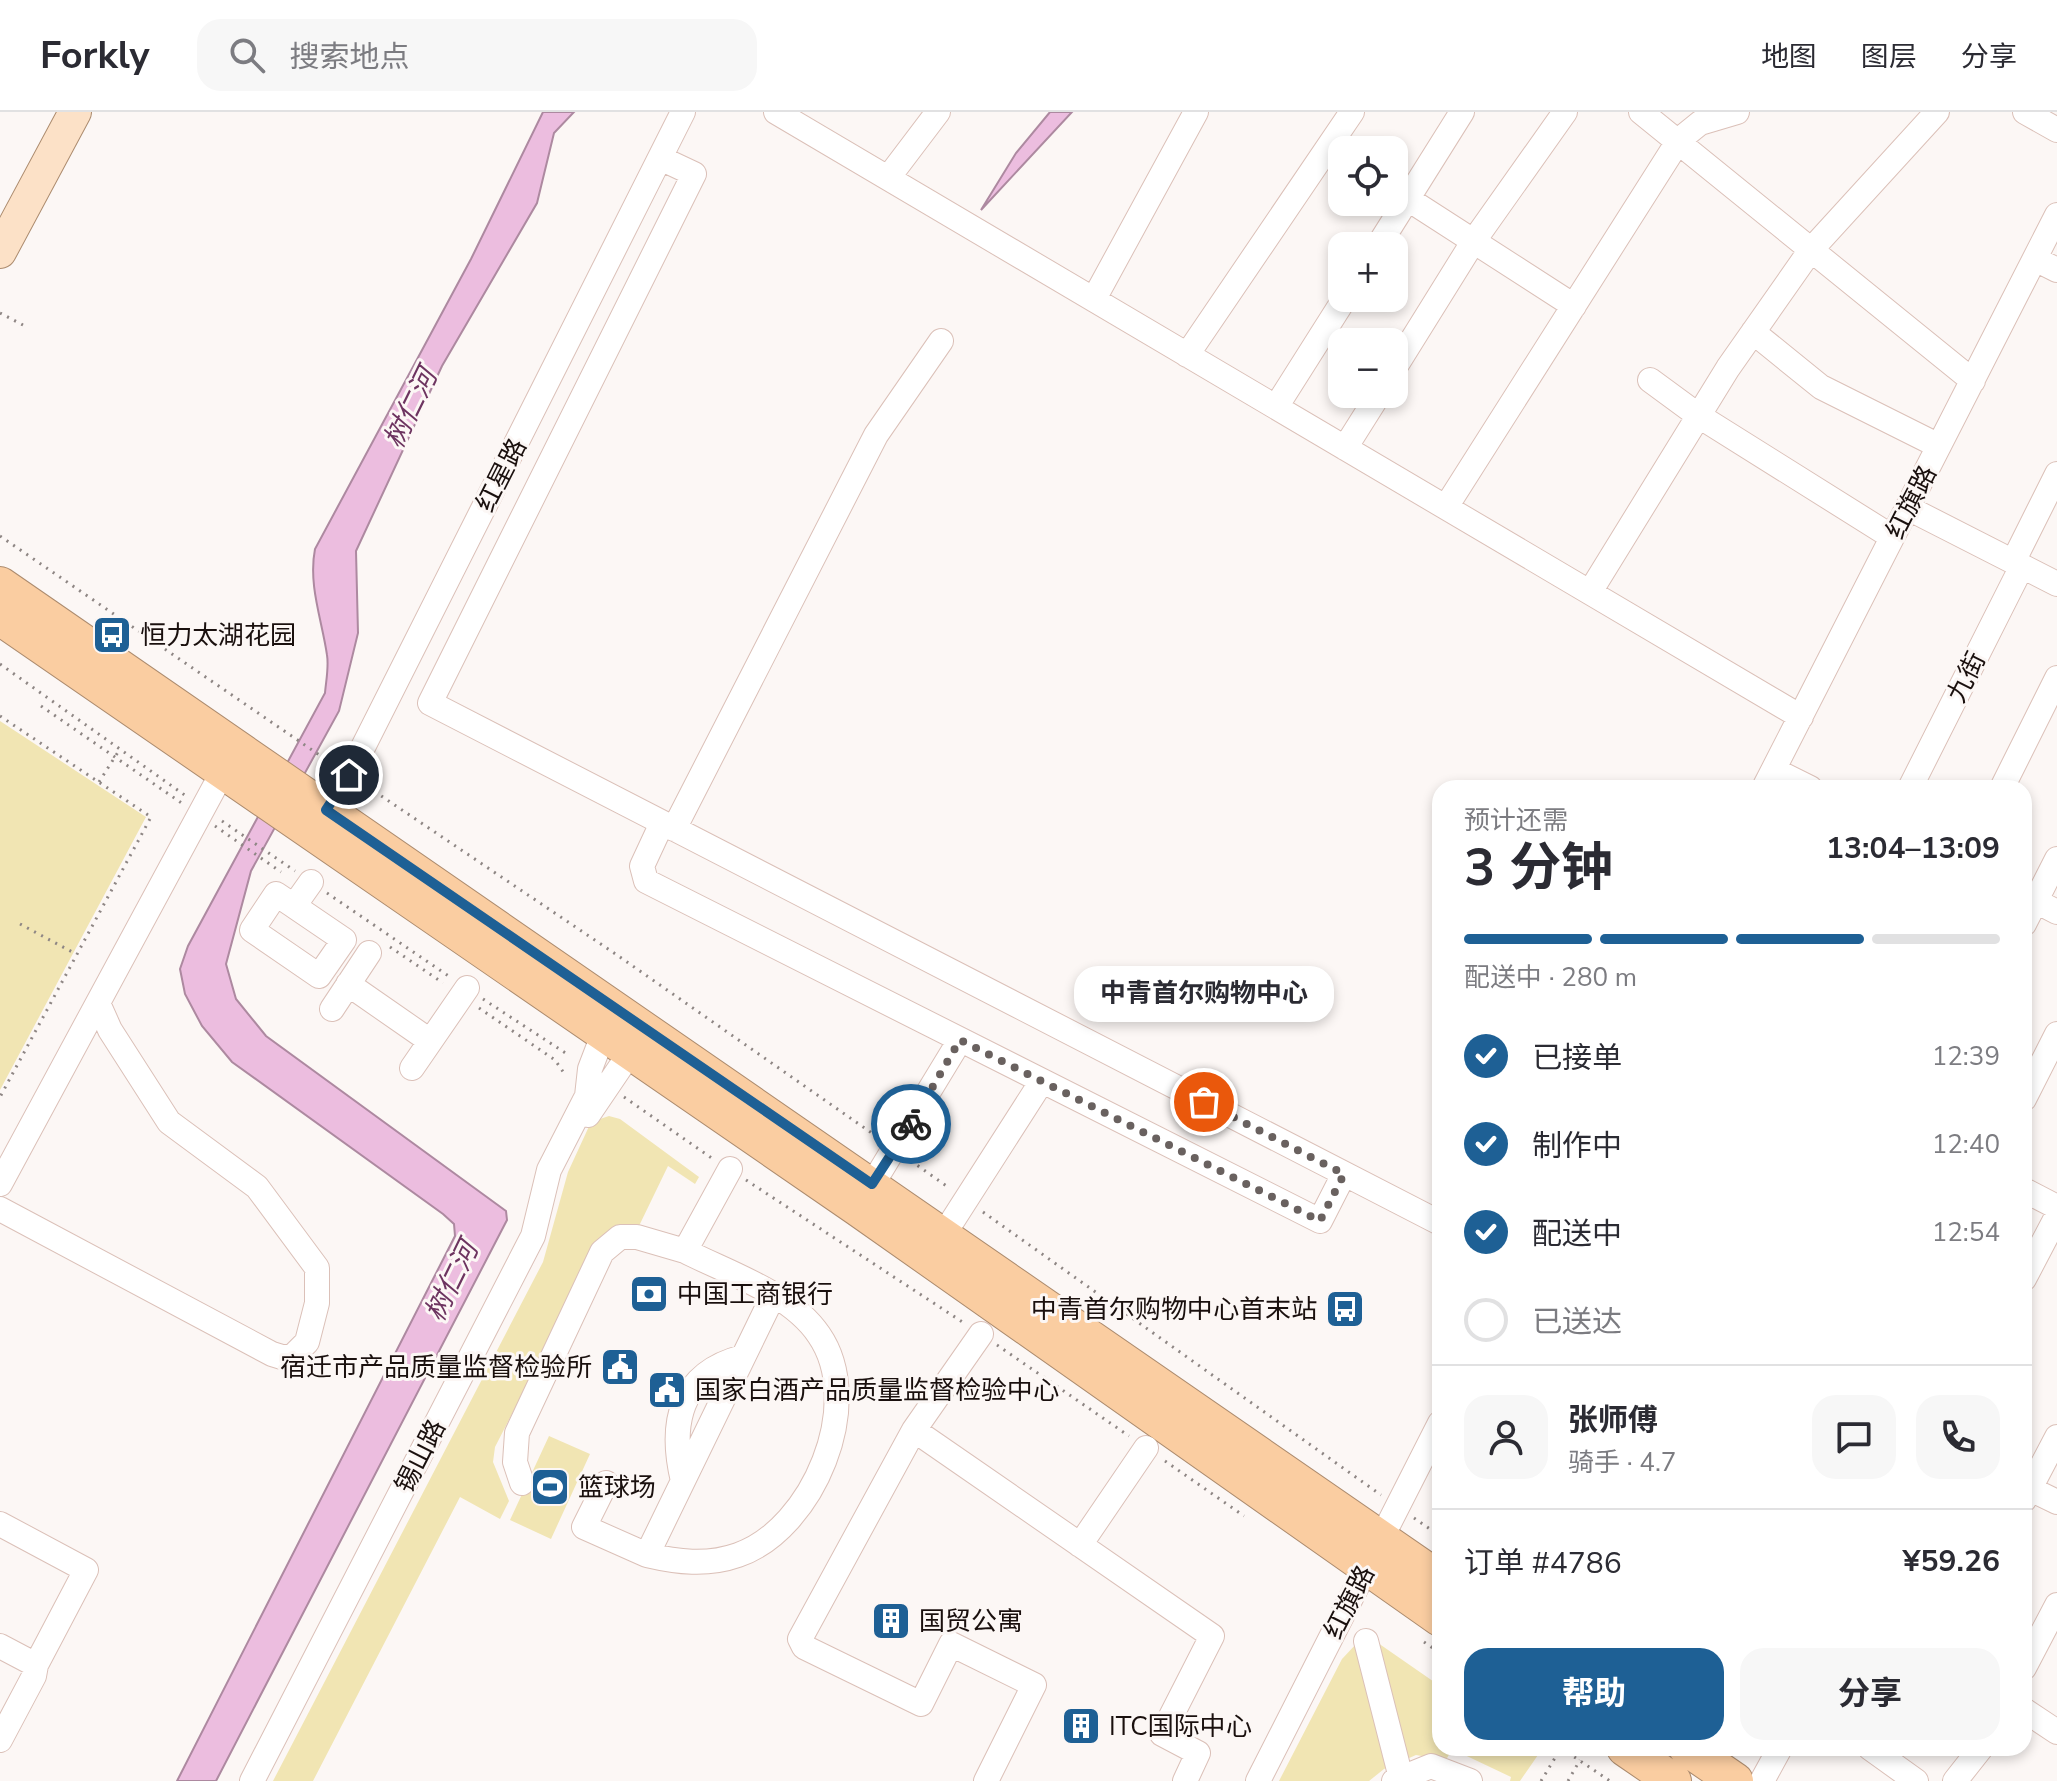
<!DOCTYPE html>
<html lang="zh">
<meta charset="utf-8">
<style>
body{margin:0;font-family:"Nunito Sans","Noto Sans SC",sans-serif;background:#f7f7f7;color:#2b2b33;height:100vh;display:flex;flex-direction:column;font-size:30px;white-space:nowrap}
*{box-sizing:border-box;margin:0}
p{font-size:26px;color:#7c7c81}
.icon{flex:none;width:44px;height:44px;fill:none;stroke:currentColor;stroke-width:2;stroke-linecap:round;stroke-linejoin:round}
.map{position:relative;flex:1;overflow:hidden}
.side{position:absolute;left:1432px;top:668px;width:600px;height:976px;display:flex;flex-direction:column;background:#fff;border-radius:24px;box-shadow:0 4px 12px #0003}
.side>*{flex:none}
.fabs{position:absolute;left:1328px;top:24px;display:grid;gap:16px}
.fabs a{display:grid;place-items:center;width:80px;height:80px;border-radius:16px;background:#fff;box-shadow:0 4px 12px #0003;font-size:40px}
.pin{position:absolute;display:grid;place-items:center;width:68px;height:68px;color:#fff;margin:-34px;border:4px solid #fff;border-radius:50%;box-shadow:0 2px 8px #0007}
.courier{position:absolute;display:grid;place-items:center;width:80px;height:80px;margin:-40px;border:6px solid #1e6095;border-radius:50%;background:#fff;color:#222;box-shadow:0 2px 10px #0007}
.bubble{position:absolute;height:56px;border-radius:24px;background:#fff;box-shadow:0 4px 12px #0003;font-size:26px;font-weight:700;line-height:56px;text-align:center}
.overview em{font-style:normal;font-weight:700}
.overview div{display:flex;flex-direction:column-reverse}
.overview{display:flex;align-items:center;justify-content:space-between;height:136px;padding:0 32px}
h1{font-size:52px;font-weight:700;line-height:60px}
.bar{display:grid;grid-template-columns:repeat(4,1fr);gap:12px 8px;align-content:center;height:96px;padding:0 32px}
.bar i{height:10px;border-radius:6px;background:#e1e1e2}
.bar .active{background:#1e6095}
.bar p{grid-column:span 4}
.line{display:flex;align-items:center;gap:20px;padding:0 32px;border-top:2px solid #e1e1e2}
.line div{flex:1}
.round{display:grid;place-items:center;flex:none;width:84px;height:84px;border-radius:24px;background:#f7f7f7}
ol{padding:0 32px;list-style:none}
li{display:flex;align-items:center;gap:24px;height:88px}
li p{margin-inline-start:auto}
li .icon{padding:8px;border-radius:50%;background:#1e6095;color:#fff;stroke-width:4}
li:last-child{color:#7c7c81}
li i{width:44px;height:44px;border:4px solid #e1e1e2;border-radius:50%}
.primary-button{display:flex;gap:16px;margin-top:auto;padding:16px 32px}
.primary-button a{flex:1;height:92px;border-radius:24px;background:#1e6095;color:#fff;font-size:32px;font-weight:700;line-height:92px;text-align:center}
.primary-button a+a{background:#f7f7f7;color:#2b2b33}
header{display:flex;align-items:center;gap:48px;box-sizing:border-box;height:112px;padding:0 40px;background:#fff;border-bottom:2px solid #e1e1e2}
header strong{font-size:38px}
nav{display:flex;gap:44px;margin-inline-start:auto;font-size:28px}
.search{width:560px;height:72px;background:#f7f7f7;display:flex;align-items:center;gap:20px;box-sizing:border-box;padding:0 28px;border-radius:24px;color:#7c7c81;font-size:30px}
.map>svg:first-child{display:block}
</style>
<header>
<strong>Forkly</strong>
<div class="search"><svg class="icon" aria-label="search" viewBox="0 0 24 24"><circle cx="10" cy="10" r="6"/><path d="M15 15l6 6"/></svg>搜索地点</div>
<nav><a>地图</a><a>图层</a><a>分享</a></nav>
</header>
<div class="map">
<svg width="2057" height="1669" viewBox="0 0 2057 1669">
<rect width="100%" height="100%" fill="#fcf7f5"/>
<path fill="#f1e5b3" d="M0 609 146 705 0 978Z
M609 1004 620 1007 699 1065 695 1072 668 1054 638 1116 599 1133 495 1335 493 1350 509 1389 500 1407 460 1385 313 1669H273L543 1150 568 1060 591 1010Z
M549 1324 590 1342 551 1427 510 1408Z
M1357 1531H1378L1440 1574V1636H1528L1538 1643 1520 1669H1510L1511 1665 1452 1637 1446 1648 1416 1643 1384 1657 1369 1669H1279L1342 1547Z"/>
<path fill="#ecbddf" stroke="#ad89a0" stroke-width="2" d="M543 0H574L554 21 537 91 442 254 356 439 358 521 339 599 251 759 226 852 236 887 266 924 506 1099 507 1108 216 1669H177L455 1124 454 1112 443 1102 232 950 202 914 185 882 180 857 188 834 325 581C326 569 329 555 327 543 322 508 308 473 315 437L471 147Z
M1050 0H1072L981 98 1016 41Z"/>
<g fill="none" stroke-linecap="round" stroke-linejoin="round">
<defs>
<path id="minor" d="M776 0 1801 605
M1641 0 1973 269
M2025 0 2057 18
M660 46 694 62 430 591 1440 1111
M888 66 938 0
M1408 87 1574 194
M1378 134 1462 0
M2035 147 2057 158
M1094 187 1196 0
M1753 220 1821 275 1939 334
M1187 243 1352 0
M1394 257 1473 130 1565 0
M1650 268 1699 304 1892 425
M1276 295 1345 186
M1345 336 1379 282
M1446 395 1679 28 1700 11 1737 0
M1908 396 2057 472
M2013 450 2057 362
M1590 480 1728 256 1810 139 1937 0
M1774 658 1810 676
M1764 676 2057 103
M1910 676 2022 454
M2002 676 2057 566
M319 709 349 663 683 0
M662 711 642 754 646 769 1320 1109 1344 1062
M674 717 876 323 941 229
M2024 783 2057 800
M294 794 344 828 319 864 252 818 276 782 294 794 311 770
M2024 812 2057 747
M348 872 430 929
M332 897 369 841
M412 956 467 876
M2024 987 2057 922
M588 1003 630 941
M730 1057 685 1139C728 1161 791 1181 819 1223 866 1291 813 1417 738 1443 707 1454 677 1450 647 1443L773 1184
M0 1072 228 650
M2024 1078 2057 1095
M864 1086 960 928
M0 1097 272 1242 285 1246 294 1243 307 1230 317 1191V1156L257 1075 169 1010 110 918 98 891
M944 1122 1042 969
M2024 1167 2057 1104
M981 1222 914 1318 800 1527 804 1535 921 1592 951 1532 1034 1573 986 1669
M914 1318 1212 1524 1162 1622 1198 1641 1185 1669
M683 1369C669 1311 680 1261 743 1245
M522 1371 515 1350 517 1321 602 1140 620 1125H637L685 1139
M606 1371 584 1415 647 1443
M2024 1374 2057 1390
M2024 1388 2057 1325
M0 1412 86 1458 36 1553 0 1534
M1080 1433 1146 1336
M1366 1529 1401 1666
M2024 1556 2057 1493
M2024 1598 2057 1620
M0 1628 34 1564 36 1553
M1870 1636 1916 1669
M252 1669 533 1124 549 1058 587 984 590 957 603 923
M1258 1669 1440 1311
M1394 1669 1431 1654 1470 1669
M1762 1669 1780 1636
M1955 1669 1981 1636"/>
<path id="major" d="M0 140 75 0"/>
<path id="highway" d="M0 473 1440 1468
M0 505 858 1096 1440 1506
M1625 1636 1673 1669
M1687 1636 1735 1669"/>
</defs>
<use href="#minor" stroke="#dbc0b8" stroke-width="26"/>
<use href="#major" stroke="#ac8b6e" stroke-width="34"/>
<use href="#highway" stroke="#ac8b6e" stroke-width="38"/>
<path stroke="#8e8684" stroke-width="3" stroke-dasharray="2 6" stroke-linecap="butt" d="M0 201 23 213
M0 424 331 651
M0 552 186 684
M41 594 183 692
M0 604 151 705 0 985
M99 670 120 637
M368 675 617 843 876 1024
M222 709 295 759
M215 714 281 760
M327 781 450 865
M20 812 76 842
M390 835 443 871
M483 887 570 944
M479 896 555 948 566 964
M624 985 713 1047
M911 1049 948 1075
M746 1068 964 1211
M983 1100 1381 1383
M997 1233 1129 1324
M1165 1349 1244 1404
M1414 1406 1440 1424
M1424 1530 1440 1541
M1561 1636 1610 1669
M1743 1636 1751 1642
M1541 1669 1561 1636
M1568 1669 1580 1648"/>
<use href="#minor" stroke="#fff" stroke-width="24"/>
<use href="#major" stroke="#fce1c7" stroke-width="32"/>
<use href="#highway" stroke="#facda1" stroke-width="36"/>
</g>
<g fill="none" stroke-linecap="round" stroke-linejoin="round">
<path stroke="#69615f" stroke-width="8" stroke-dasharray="0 14.4" d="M911 1012 960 928 1320 1109 1344 1062 1204 990"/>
<path stroke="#1e6095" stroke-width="10" d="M349 663 326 698 872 1072 911 1012"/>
</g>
<defs>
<symbol id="bus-square" viewBox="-11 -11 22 22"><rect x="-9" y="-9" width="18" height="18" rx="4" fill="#1e6095" stroke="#fcf7f5"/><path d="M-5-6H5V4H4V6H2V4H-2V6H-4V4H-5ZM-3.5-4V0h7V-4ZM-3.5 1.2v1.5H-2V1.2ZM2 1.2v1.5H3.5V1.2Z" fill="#fff"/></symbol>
<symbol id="bank-square" viewBox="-11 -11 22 22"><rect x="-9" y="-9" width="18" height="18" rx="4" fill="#1e6095" stroke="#fcf7f5"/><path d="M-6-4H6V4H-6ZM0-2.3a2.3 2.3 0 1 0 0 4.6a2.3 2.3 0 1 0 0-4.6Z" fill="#fff"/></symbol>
<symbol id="civic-square" viewBox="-11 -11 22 22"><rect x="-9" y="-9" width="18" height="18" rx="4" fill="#1e6095" stroke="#fcf7f5"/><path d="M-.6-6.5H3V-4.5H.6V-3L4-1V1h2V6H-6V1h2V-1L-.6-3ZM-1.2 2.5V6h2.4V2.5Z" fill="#fff"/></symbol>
<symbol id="stadium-square" viewBox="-11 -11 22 22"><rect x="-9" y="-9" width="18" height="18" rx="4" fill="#1e6095" stroke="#fcf7f5"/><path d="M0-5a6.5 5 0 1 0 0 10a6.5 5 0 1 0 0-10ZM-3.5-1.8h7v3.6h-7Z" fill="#fff"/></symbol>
<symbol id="building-square" viewBox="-11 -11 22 22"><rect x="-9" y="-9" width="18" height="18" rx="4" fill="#1e6095" stroke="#fcf7f5"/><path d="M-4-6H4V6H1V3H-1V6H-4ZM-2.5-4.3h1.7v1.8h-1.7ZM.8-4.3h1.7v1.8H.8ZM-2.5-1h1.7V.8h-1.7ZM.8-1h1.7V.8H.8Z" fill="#fff"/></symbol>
</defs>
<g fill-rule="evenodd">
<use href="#bus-square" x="90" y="501" width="44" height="44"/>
<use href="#bank-square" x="627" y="1160" width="44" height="44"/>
<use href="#bus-square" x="1323" y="1175" width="44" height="44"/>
<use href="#civic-square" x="598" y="1233" width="44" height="44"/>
<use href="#civic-square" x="645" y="1256" width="44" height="44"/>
<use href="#stadium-square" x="528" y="1353" width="44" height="44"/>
<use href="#building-square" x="869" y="1487" width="44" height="44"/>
<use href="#building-square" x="1059" y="1592" width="44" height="44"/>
</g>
<g text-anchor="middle" stroke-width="6" stroke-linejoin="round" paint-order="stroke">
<g font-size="26" fill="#1a100e" stroke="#fcf7f5">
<text transform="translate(501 363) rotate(-63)" y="9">红星路</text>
<text transform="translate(1911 390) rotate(-63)" y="9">红旗路</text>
<text transform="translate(1966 565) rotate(-63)" y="9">九街</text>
<text transform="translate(420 1344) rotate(-63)" y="9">锡山路</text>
<text transform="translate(1349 1490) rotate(-63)" y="9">红旗路</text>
</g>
<g font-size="26" fill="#1a100e" stroke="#fcf7f5" text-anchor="start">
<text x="140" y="532">恒力太湖花园</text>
<text x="677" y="1191">中国工商银行</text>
<text x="1317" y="1206" text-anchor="end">中青首尔购物中心首末站</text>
<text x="592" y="1264" text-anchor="end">宿迁市产品质量监督检验所</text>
<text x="695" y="1287">国家白酒产品质量监督检验中心</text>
<text x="578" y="1384">篮球场</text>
<text x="919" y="1518">国贸公寓</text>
<text x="1109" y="1623">ITC国际中心</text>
</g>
<g font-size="28" font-style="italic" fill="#6d3460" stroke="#fcf7f5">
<text transform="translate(410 296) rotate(-64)" y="10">树仁河</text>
<text transform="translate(451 1169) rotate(-64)" y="10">树仁河</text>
</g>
</g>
</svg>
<div class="fabs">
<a><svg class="icon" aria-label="locate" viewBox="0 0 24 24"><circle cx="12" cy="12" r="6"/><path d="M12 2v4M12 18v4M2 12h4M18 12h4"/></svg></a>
<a>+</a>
<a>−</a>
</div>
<div class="pin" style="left:1204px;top:990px;background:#ea580c"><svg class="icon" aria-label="bag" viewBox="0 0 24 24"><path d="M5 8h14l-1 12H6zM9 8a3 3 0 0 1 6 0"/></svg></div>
<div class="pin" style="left:349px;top:663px;background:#1f2937"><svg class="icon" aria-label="home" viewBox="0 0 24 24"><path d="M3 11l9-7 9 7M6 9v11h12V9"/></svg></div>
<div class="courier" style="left:911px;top:1012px"><svg class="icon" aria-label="bike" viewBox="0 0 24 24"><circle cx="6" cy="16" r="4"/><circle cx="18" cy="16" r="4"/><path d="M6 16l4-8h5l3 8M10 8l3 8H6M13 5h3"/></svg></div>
<div class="bubble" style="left:1074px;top:854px;width:260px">中青首尔购物中心</div>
<section class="side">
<div class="overview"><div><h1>3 分钟</h1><p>预计还需</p></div><em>13:04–13:09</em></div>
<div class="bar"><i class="active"></i><i class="active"></i><i class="active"></i><i></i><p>配送中 · 280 m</p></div>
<ol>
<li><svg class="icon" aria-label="check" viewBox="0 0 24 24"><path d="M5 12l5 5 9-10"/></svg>已接单<p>12:39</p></li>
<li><svg class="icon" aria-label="check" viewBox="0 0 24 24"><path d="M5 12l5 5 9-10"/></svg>制作中<p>12:40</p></li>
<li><svg class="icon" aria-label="check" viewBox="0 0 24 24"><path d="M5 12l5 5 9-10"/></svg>配送中<p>12:54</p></li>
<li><i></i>已送达</li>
</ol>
<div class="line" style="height:144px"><a class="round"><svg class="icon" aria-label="person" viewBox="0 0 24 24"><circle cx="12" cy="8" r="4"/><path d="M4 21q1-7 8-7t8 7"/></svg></a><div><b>张师傅</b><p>骑手 · 4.7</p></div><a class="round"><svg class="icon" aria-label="chat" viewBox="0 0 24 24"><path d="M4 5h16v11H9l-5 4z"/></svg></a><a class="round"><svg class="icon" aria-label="phone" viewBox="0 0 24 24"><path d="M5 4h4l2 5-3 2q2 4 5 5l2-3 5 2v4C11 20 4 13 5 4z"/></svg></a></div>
<div class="line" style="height:104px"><div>订单 #4786</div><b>¥59.26</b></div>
<div class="primary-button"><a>帮助</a><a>分享</a></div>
</section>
</div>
